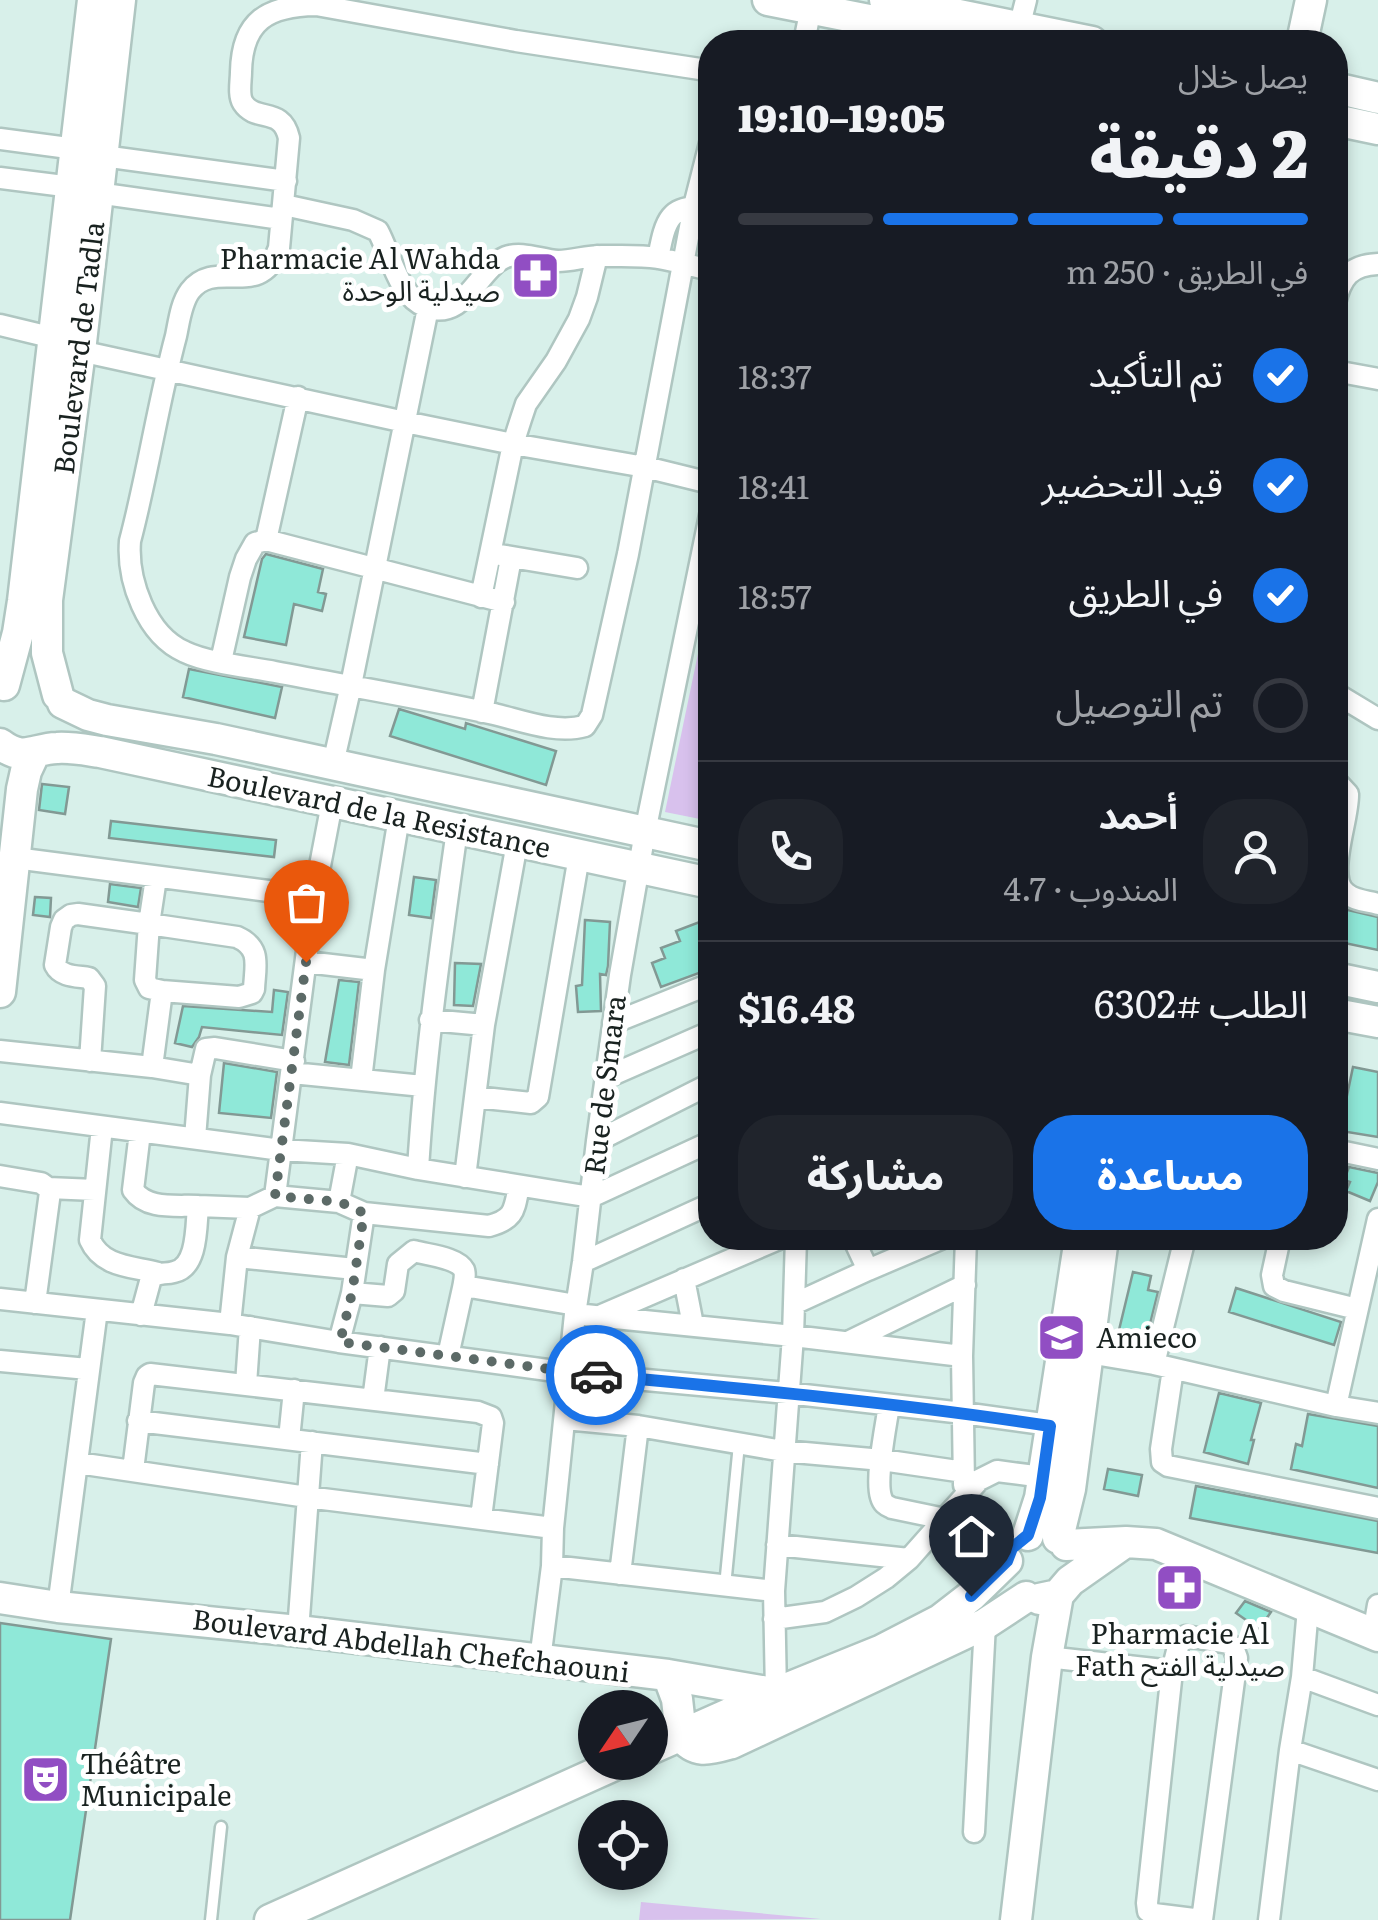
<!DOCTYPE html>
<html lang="ar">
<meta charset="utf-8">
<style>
body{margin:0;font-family:Literata,"Noto Sans Arabic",serif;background:#20242c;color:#f1f3f6;direction:rtl;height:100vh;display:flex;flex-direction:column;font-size:38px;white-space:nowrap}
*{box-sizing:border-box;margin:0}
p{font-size:32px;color:#9ea1a6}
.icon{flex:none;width:55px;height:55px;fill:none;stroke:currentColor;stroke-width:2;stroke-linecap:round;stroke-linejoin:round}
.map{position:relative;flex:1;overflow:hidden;direction:ltr}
.drawer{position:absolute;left:698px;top:30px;width:650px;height:1220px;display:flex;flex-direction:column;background:#171b24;border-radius:40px;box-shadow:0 5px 15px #0003;direction:rtl}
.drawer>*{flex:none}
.needle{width:65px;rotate:235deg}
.tools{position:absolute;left:578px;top:1690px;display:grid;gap:20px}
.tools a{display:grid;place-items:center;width:90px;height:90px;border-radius:50%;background:#171b24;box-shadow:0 5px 15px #0003;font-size:50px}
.pin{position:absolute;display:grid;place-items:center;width:85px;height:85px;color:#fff;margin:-102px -42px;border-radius:50% 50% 50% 0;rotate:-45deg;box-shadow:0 0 10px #0007}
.pin .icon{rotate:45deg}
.courier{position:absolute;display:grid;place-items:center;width:100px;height:100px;margin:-50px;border:8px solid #1a73e8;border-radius:50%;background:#fff;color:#222;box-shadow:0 2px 12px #0007}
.summary em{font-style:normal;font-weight:800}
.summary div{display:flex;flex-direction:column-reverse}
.summary{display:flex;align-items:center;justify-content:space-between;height:170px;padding:0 40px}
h1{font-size:65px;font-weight:800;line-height:75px}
.bar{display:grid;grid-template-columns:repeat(4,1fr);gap:15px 10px;align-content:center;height:120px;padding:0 40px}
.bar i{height:12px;border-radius:8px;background:#363941}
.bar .current{background:#1a73e8}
.bar p{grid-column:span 4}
.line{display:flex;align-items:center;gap:25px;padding:0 40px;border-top:2px solid #363941}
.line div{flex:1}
.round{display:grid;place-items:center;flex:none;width:105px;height:105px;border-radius:40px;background:#20242c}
ol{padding:0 40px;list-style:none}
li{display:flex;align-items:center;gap:30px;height:110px}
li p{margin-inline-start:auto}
li .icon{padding:10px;border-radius:50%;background:#1a73e8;color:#fff;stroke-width:4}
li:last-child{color:#9ea1a6}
li i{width:55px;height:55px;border:5px solid #363941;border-radius:50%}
.primary-button{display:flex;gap:20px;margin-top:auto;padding:20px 40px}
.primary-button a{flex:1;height:115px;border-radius:40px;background:#1a73e8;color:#fff;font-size:40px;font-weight:800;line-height:115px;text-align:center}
.primary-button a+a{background:#20242c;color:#f1f3f6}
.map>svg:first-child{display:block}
</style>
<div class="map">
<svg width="1378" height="1920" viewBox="0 0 1378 1920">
<rect width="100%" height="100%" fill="#d8f0ea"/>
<path fill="#d8c1ed" d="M828 28 887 38 886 42H825Z
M710 596V821L665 812Z
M641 1902 821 1919 639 1920Z"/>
<path fill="#8fe8d8" stroke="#829994" stroke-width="2.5" d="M266 554 323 569 318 592 326 594 322 611 294 604 286 645 244 637 262 559Z
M189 669 282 687 275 718 183 697Z
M399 709 465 729 466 723 556 751 546 785 390 736Z
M42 784 69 787 65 814 39 810Z
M111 821 276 840 274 857 109 838Z
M414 877 436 880 431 918 409 915Z
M110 884 141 888 138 907 108 902Z
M35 897 51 898 50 917 33 915Z
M1335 907 1378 917V950L1335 941Z
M710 918V969L661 987 652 963 665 958 661 948 680 941 676 931Z
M585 920 610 922 608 966 606 975 600 974 601 1011 578 1012 576 986 582 985Z
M455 963 481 964 473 1006 454 1005Z
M339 980 359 982 349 1065 325 1062Z
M274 990 288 992 282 1035 202 1027 199 1037 192 1047 175 1043 183 1006 272 1012Z
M224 1063 277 1072 271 1118 219 1113Z
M1353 1067 1378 1072V1137L1335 1130V1103L1345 1105Z
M1349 1167 1378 1173V1182L1370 1201 1346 1191 1350 1182 1344 1180Z
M1133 1272 1151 1276 1148 1290 1158 1292 1147 1336 1119 1330Z
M1236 1288 1341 1322 1334 1345 1229 1312Z
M1219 1393 1261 1403 1251 1440H1254L1248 1464 1204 1452Z
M1308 1414 1378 1426V1488L1291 1469 1296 1444 1302 1446Z
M1108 1469 1142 1475 1138 1496 1104 1489Z
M1196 1486 1378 1521V1553L1190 1518Z
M1245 1601 1271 1612 1259 1629 1236 1613Z
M0 1623 111 1639 70 1920H0Z"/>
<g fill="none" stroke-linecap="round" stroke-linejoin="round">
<defs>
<path id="lane" d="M725 1586 739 1444
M211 1920 221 1827"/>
<path id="street" d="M1019 28 1026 0
M804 42 811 8
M710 73 700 69 516 41 316 5C268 6 242 20 241 72 241 81 238 95 243 103 256 123 282 106 289 138L279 248C260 301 216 257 190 291 181 303 179 322 176 336 158 403 148 473 130 541 127 580 146 635 185 652 208 663 249 667 275 672 348 686 422 698 494 714 523 721 556 734 585 726L592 715 628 554 694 206 710 143
M0 139 76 149
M103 156 286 181
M0 178 72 187
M97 193 281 219
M284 205 353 220 378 231C391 255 398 296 426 307 465 322 478 268 506 257 522 251 541 260 558 261 574 261 588 255 604 256 621 256 640 255 658 258 675 261 693 266 710 270
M658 258C665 223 668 201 710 209
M1335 303C1341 278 1350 265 1378 264
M0 325 54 338
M80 351 405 422 513 444 645 467 710 483
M1335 371 1378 379
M266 540 298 397
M500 555 577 568
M481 597 513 444 521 419 526 404 556 361 579 319 587 297 597 256
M221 661 240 577 246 559 255 543 266 540 504 602
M1335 693 1378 719
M482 712 511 558
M333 764 351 685 428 308
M1335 780 1348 794C1349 820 1324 879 1347 894 1356 901 1368 901 1378 904
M15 858 314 897
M149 924 237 937C262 948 255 966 254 989L252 993 239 997 162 991 149 988 145 980Z
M306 962 374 970
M430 1020 484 1025
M613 1023 710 984
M0 1051 152 1067 200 1075
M90 1061 95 986 89 978C77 976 61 977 55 965L61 927 64 920 71 915 78 914 149 924 156 878
M152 1067 162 991
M292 1073 423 1086
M605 1078 710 1032
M361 1080 374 970 399 817
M475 1097 531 1103 538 1097 579 856
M0 1113 281 1150 348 1154 418 1169 591 1197 710 1142
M102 1127 90 1240C102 1267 131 1266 158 1273
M140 1132 133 1190C147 1210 175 1205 198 1206
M195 1138 200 1075 206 1049 215 1048 294 1061
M597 1141 710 1084
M1335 1150 1378 1159
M418 1169C425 1055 441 943 457 830
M0 1176 41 1183 48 1188 50 1192 35 1303
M465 1177 484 1025 517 843
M48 1188 95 1190
M275 1196 314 897 332 803
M339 1202 348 1154
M853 1238 868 1270 943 1238
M1280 1238 1272 1275 1274 1286 1284 1291 1357 1309
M237 1257 355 1269
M583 1262 710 1204
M684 1279 693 1325
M352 1293 388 1296 394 1291 398 1264 414 1251C427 1255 457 1257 464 1270 466 1276 464 1282 463 1288
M0 1299 230 1324 339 1342 570 1373 787 1393 963 1413 1050 1425
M794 1304 868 1270
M575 1314 793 1336 962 1356
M141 1315 151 1278C160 1271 164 1275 174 1272 198 1267 196 1226 198 1206L250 1208 275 1196 339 1202 364 1213 489 1226C515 1219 514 1210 519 1186
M602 1315 781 1238
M230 1324 237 1257 250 1208
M850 1341 965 1285
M339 1342 352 1293 364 1213
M1076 1351 1154 1364 1336 1406 1378 1413
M448 1356 463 1288 470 1287 576 1305
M0 1361 88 1369
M1154 1364 1185 1238
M1173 1369 1161 1449 1162 1462 1168 1466 1378 1508
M246 1384 250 1327
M373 1400 380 1347
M889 1405C886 1426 875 1478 881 1497 883 1504 886 1505 892 1508L945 1519
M1336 1406 1378 1219
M565 1419 638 1426 783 1451 882 1460 964 1472
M138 1421 488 1464
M289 1439 294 1390
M78 1463 307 1497 553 1528
M133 1470 144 1383 147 1376 150 1374 478 1412 491 1417 493 1423 481 1518
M964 1485 962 1356 966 1238
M777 1545 909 1559
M552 1566 774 1591
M620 1574 638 1426
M58 1607 97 1310
M774 1619 825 1612 856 1597 886 1578 909 1559 979 1480 997 1471 1043 1477
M298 1631 312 1442
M1373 1634 1378 1605
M1186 1636 1228 1643 1233 1647 1237 1658 1202 1920 1154 1914 1148 1911 1147 1903 1172 1671 1179 1643Z
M1047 1657 1172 1671
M540 1660 552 1566 553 1528 575 1314 583 1262 597 1141 620 975 645 832 710 515
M1302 1677 1378 1705
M776 1693 774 1591 793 1336 796 1238
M1290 1750 1378 1780
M974 1832 985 1624
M1269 1920 1290 1750 1302 1677 1308 1608"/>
<path id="secondary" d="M768 0 980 42
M885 0 1092 42
M1302 42 1311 0
M1335 88 1378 98
M1335 120 1378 129
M4 685 18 633 23 601 93 0
M58 695 47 653V600L80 351 120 0
M63 703 88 715 107 720 216 739 710 846
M0 744C24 762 32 749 57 748 71 747 86 750 100 752L710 883
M1335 978 1378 987
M0 992 22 789 26 771 34 754
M1335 1014 1378 1022
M1028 1535 1040 1498 1080 1238
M1058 1538 1070 1489 1103 1238
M1066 1545 1126 1542 1156 1544 1378 1636
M0 1598 58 1607 298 1631 668 1675 820 1701
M1039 1599 1058 1595 1070 1581 1124 1543
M668 1675 677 1699 681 1735
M681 1735C695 1755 711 1749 732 1743L985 1624 1026 1597
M650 1749 776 1693 880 1651 940 1620 971 1596 1007 1561
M270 1920 621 1762
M1016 1920 1047 1657 1058 1595"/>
</defs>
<use href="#lane" stroke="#afc6c1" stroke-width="15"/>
<use href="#street" stroke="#afc6c1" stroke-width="25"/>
<use href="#secondary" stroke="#afc6c1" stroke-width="35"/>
<use href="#lane" stroke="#fff" stroke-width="10"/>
<use href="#street" stroke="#fff" stroke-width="20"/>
<use href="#secondary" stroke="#fff" stroke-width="30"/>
</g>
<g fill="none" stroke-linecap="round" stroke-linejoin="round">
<path stroke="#5c6a67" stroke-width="10" stroke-dasharray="0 18" d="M306 962 275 1196 340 1202 364 1213 352 1293 340 1342 596 1375"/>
<path stroke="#1a73e8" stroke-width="12" d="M596 1375C748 1389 900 1403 1050 1426L1040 1498 1028 1535 1012 1548 1007 1561 971 1596"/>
</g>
<defs>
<symbol id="pharmacy-square" viewBox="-11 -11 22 22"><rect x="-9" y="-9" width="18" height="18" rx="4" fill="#914ec3" stroke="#fff"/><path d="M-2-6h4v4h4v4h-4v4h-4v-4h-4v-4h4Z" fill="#fff"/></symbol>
<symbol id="school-square" viewBox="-11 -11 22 22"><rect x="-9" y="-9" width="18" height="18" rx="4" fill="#914ec3" stroke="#fff"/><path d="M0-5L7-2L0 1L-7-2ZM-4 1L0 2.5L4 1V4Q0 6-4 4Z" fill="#fff"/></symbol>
<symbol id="theatre-square" viewBox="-11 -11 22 22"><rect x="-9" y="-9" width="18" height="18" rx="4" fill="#914ec3" stroke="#fff"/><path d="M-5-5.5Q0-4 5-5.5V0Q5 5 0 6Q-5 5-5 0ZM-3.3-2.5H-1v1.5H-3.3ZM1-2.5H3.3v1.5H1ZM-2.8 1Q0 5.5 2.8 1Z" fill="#fff"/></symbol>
</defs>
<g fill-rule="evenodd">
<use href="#pharmacy-square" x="508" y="248" width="55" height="55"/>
<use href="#school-square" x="1034" y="1310" width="55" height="55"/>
<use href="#pharmacy-square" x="1152" y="1560" width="55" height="55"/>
<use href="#theatre-square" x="18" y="1752" width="55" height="55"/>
</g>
<g text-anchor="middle" stroke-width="10" stroke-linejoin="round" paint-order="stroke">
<g font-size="28" fill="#192220" stroke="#fff" text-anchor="start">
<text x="500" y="269" text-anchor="end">Pharmacie Al Wahda<tspan x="500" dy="32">صيدلية الوحدة</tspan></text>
<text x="1096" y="1348">Amieco</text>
<text x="1180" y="1644" text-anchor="middle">Pharmacie Al<tspan x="1180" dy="32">Fath صيدلية الفتح</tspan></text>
<text x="80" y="1774">Théâtre<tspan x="80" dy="32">Municipale</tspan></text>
</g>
<g font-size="28" fill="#192220" stroke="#fff">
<text transform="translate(79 348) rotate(-83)" y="10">Boulevard de Tadla</text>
<text transform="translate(379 812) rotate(12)" y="10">Boulevard de la Resistance</text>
<text transform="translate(605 1085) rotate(-83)" y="10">Rue de Smara</text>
<text transform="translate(411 1646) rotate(7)" y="10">Boulevard Abdellah Chefchaouni</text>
</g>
</g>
</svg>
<div class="tools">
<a><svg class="needle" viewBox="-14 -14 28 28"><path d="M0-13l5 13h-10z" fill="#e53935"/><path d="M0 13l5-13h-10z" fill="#9ea1a6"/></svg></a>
<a><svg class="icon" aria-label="locate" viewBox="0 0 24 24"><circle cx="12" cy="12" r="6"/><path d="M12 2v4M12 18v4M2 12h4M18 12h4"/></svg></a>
</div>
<div class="pin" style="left:306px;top:962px;background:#ea580c"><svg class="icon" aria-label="bag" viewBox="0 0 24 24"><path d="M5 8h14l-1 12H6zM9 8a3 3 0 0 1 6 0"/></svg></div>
<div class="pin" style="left:971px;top:1596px;background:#1f2937"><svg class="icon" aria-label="home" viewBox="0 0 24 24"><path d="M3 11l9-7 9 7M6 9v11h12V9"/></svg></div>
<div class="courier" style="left:596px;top:1375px"><svg class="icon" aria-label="car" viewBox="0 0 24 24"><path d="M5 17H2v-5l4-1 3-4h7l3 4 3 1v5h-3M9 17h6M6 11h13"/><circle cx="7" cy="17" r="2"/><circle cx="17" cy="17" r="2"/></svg></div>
<section class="drawer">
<div class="summary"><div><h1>2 دقيقة</h1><p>يصل خلال</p></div><em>19:05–19:10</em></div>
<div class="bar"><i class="current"></i><i class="current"></i><i class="current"></i><i></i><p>في الطريق · 250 m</p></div>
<ol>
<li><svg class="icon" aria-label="check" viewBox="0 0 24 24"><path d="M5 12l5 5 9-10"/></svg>تم التأكيد<p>18:37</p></li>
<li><svg class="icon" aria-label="check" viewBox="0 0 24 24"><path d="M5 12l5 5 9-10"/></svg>قيد التحضير<p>18:41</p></li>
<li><svg class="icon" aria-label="check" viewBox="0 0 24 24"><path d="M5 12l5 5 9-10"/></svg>في الطريق<p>18:57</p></li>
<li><i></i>تم التوصيل</li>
</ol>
<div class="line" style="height:180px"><a class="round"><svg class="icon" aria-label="person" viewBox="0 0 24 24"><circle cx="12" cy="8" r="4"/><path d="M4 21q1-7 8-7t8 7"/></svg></a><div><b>أحمد</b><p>المندوب · 4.7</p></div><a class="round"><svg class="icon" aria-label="phone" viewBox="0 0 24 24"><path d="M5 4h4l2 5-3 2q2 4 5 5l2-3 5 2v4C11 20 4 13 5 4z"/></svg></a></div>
<div class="line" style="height:130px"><div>الطلب #6302</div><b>$16.48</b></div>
<div class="primary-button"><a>مساعدة</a><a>مشاركة</a></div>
</section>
</div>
